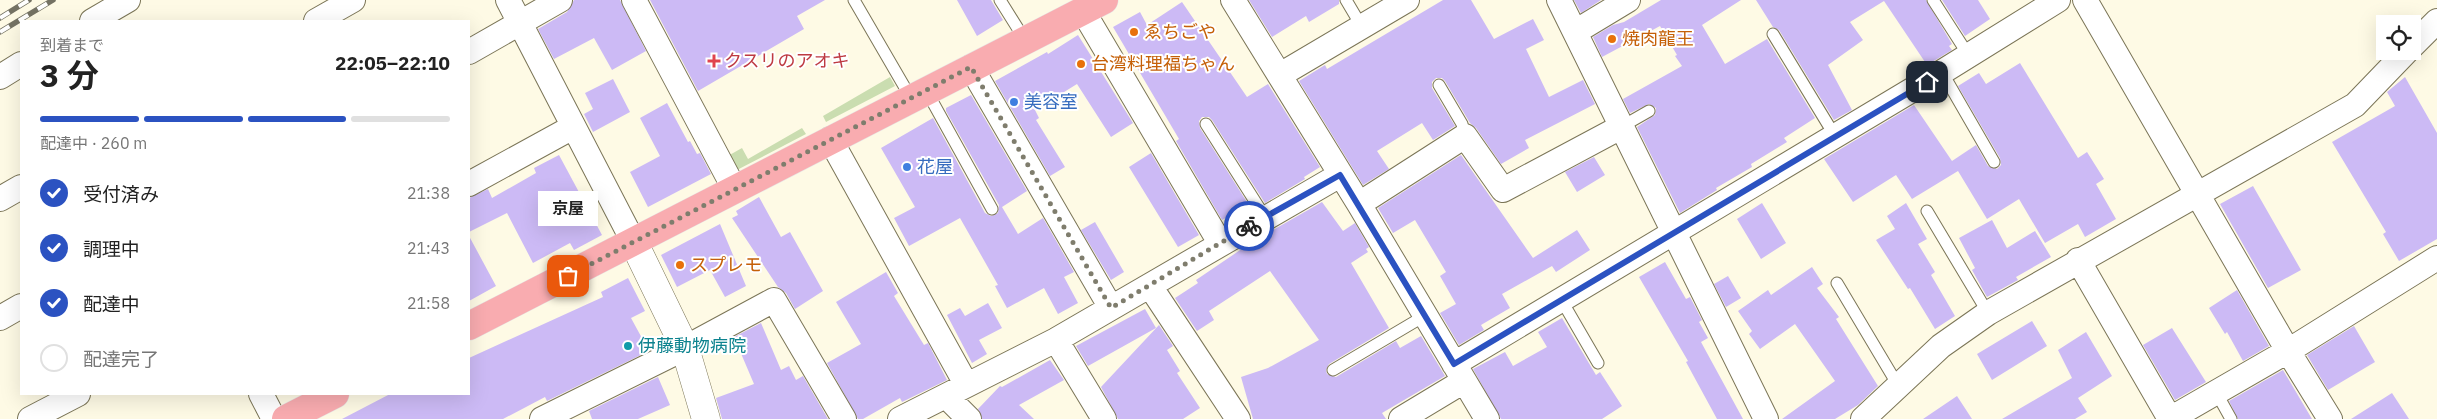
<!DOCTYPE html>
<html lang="ja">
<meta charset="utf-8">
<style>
body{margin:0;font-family:"IBM Plex Sans","Noto Sans JP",sans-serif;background:#f6f6f6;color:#222;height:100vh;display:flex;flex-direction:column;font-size:19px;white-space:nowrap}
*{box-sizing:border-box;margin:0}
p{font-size:16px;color:#767676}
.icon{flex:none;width:28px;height:28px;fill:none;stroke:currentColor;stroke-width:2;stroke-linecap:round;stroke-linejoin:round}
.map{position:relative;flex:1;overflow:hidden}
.panel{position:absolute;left:20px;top:20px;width:450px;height:375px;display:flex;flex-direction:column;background:#fff;border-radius:0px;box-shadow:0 5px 20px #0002}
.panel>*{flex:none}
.controls{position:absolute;left:2376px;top:15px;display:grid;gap:10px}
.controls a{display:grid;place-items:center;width:45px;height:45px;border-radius:0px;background:#fff;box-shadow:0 5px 20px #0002;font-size:25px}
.pin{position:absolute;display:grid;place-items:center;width:42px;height:42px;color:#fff;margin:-21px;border-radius:10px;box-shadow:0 2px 8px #0006}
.courier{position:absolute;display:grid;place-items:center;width:50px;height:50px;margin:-25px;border:4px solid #2b52c1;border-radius:50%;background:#fff;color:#222;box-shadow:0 1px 6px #0007}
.bubble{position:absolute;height:35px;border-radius:0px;background:#fff;box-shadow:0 5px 20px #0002;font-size:16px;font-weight:700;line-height:35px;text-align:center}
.head em{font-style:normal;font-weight:700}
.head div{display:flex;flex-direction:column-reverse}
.head{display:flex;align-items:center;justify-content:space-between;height:85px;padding:0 20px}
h1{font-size:32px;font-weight:700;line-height:38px}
.bar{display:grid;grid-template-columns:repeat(4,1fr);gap:8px 5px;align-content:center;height:60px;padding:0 20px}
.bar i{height:6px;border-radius:4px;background:#e0e0e0}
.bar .on{background:#2b52c1}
.bar p{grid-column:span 4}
ol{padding:0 20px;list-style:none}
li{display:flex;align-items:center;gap:15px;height:55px}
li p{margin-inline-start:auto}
li .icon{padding:5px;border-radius:50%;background:#2b52c1;color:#fff;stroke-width:4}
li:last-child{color:#767676}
li i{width:28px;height:28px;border:2px solid #e0e0e0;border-radius:50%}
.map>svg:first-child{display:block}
</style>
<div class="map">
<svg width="2437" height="419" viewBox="0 0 2437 419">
<rect width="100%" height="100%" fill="#fefae5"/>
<path fill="#caddb0" d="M890 77 895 86 826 122 823 116Z
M802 128 806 134 735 171 726 157 742 148 748 159Z"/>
<path fill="#ccbaf5" d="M574 0H620L646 51 612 70 594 38 554 59 538 29 567 12Z
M650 0H825L797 16 804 29 698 91Z
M957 0H991L1003 20 977 36Z
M1249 0H1339V4L1309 22 1306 16 1272 37Z
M1443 0H1471L1494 39 1533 19 1544 40 1526 49 1549 97 1583 80 1595 104 1525 140 1529 148 1501 164 1476 128 1470 123 1445 81 1442 78H1436L1432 82V88L1455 126 1433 140 1422 123 1377 151 1389 169 1363 185 1299 81 1325 65 1327 69Z
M1574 0H1601L1581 13Z
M1661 0H1741L1702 25 1725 64 1767 39 1815 118 1784 138 1787 142 1751 164 1752 167 1716 188 1717 190 1680 213 1637 127 1655 115 1656 108 1649 104 1630 113 1623 99 1682 66 1675 56 1677 55 1660 26 1602 57 1593 37 1613 25 1624 22Z
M1756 0H1926L1952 44 1949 46 1952 50 1927 65 1884 1 1850 22 1863 40 1828 65 1852 110 1834 120 1779 30 1773 27Z
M1942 0H1978L1990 19 1965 36Z
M1182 2 1247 97 1268 84 1320 167 1304 177 1305 179 1265 203 1212 120 1209 117H1202L1199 121 1200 128 1252 210 1237 219 1233 214 1222 220 1176 141 1179 139 1113 27 1140 12 1147 25Z
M1078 35 1133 123 1111 137 1077 84 1035 110 1039 118 1036 120 1065 167 1050 176 995 81 1047 52 1048 54Z
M2020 63 2078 158 2087 152 2104 179 2096 184 2116 219 2085 237 2078 224 2045 243 2019 199 1987 219 1958 171 1912 199 1896 175 1853 202 1824 159 1914 105 1952 161 1976 145 1988 166 1997 169 2001 165 2000 158 1958 86 1979 73 1986 84Z
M2405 77 2437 133V239L2399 261 2383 234 2386 232 2332 142 2395 106 2387 92Z
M613 79 630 112 593 132 584 114 593 109 585 93Z
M971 95 1027 191 1002 207 1018 234 1043 218 1074 272 1064 277 1078 303 1058 314 1044 288 1007 308 995 286 998 285 960 218 909 246 894 218 915 207 881 148 933 118 985 213 991 216 998 213 999 205 946 111V108Z
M667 103 688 142 690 141 697 154 700 153 711 174 648 207 630 172 660 156 640 118Z
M1151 153 1199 235 1178 247 1129 167Z
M559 155 602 235 574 250 570 243 533 263 507 213 469 232V198L488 189 492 198 536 173 534 168Z
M1461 155 1533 258 1577 230 1590 250 1556 272 1552 266 1502 294 1510 308 1481 325 1484 330 1459 345 1440 313 1456 304 1440 276 1446 272 1415 220 1393 233 1378 208Z
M1594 157 1605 175 1577 192 1565 172Z
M2253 186 2301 270 2268 288 2220 204Z
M759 197 781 237 790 232 823 291 795 309 786 293 778 287 732 218 738 215 736 211Z
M1322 202 1343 231 1355 223 1369 247 1366 249 1368 252 1351 263 1389 328 1329 364 1326 370 1327 374 1336 377 1396 341 1400 348 1421 336 1445 376 1382 413 1386 419H1253L1241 377 1268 368 1319 340 1270 271 1209 311 1214 320 1197 331 1175 298 1198 283 1196 280 1252 242Z
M1762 203 1786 243 1761 259 1737 219Z
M1906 203 1927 239 1918 244 1935 272 1931 275 1955 316 1935 329 1910 288 1908 289 1876 240 1895 229 1887 216Z
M1992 220 2007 248 2035 231 2051 257 2016 277 2018 280 1987 297 1972 270 1975 268 1959 238Z
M1095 222 1124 272 1111 280 1081 230Z
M720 224 746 286 725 297 710 270 677 287 661 255Z
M469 236 496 286 469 301Z
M1665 262 1686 299 1690 297 1702 320 1699 322 1708 338 1701 342 1743 419H1717L1686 362 1688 361 1639 277Z
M1812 267 1823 284 1817 288 1839 317 1836 319 1878 386 1858 405 1835 419H1782L1835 381 1795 324 1760 349 1749 334 1752 331 1738 311 1768 290 1771 295Z
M886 272 898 293 894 296 924 345 928 343 947 380 902 402 900 398 863 419H858L827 363 861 344 836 302Z
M1728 276 1741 298 1726 307 1714 284Z
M628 278 645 311 631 318 649 351 547 401 545 397 503 419H342L390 394H469V358L603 297 601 292Z
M2237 290 2269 346 2243 361 2227 332 2225 334 2209 308Z
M988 303 1002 328 979 340 987 354 972 363 947 315 960 308 965 316Z
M1145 309 1156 328 1088 366 1076 346Z
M1562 318 1596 375 1600 372 1622 406 1602 419H1501L1473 369 1505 352 1513 366 1547 347 1538 332Z
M2032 321 2047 346 1992 380 1977 354Z
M761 323 781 370 789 366 796 380 803 376 828 419H722L716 398 754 384 734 337Z
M1159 325 1173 346 1167 350 1180 371 1177 373 1200 408 1183 419H1118L1101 387Z
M2354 326 2375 362 2328 390 2307 355Z
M2172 328 2206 382 2175 400 2143 345Z
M2086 332 2112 376 2078 398 2087 412 2075 419H2002L2072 378 2058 350Z
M1050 360 1064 380 1019 405 1034 419H982L978 409 1000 386 1002 387Z
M2283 370 2312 419H2238L2229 401Z
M658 377 670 405 638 419H592L589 411Z
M2392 393 2409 419H2351Z
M1957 396 1972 419H1923Z"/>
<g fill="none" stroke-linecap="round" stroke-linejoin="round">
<defs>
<path id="service" d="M854 0 911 98
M1000 0 1025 40
M1346 0 1362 27
M1933 0 1969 56
M1773 34 1835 136
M1942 72 1994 162
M1439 85 1462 124 1465 136
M926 90 992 209
M1206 124 1265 217
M1621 127 1649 111
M1927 211 1988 313
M1837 283 1899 387
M1562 301 1598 363
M1333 370 1426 315
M2216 392 2231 419"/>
<path id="minor" d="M508 0 634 243
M634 0 735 190
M1233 0 1359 204 1487 419
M1559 0 1766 419
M2085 0 2288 351 2330 419
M1083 11 1220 243
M92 21 128 0
M316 21 353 0
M1575 32 1628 0
M2412 46 2437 21
M469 52 560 0
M971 67 1111 308
M1280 75 1407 0
M0 77 21 64
M830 139 966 384
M469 184 573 127
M0 199 21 187
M1359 204 1465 136 1503 190 1621 127
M2078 260 2170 419
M1150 286 1238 419
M0 318 21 306
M1056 340 1104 419
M1454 364 1942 72 2058 0
M261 394 274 419
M946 396 969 419
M30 419 78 394
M542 419 685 348 774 300 844 419
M900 419 1056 340 1340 175
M1401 419 1464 381
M1863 419 1941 346 1988 313 2355 105 2407 51
M2170 419 2288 351 2437 258"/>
<path id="tertiary" d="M634 243 685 348 706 419"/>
<path id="primary" d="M469 326 1104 0
M286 419 335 394"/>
</defs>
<use href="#service" stroke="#7b7557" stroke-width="13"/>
<use href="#minor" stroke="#7b7557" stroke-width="26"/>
<use href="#tertiary" stroke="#7b7557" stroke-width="29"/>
<use href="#primary" stroke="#e7e7e6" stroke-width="29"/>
<use href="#service" stroke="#fff" stroke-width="11"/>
<use href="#minor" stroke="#fff" stroke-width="24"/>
<use href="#tertiary" stroke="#fff" stroke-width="28"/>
<use href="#primary" stroke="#f9acb0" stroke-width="28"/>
<defs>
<path id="rail" d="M0 18 29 0
M0 32 53 0"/>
</defs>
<use href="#rail" stroke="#747263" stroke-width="5.5"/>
<use href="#rail" stroke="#fff" stroke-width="4" stroke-dasharray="11" stroke-linecap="butt"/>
</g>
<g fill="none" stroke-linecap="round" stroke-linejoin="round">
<path stroke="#7f7d6d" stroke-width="5" stroke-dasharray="0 9" d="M568 276 971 67 1111 308 1249 226"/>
<path stroke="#2b52c1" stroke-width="6" d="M1249 226 1340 175 1454 364 1927 82"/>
</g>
<g fill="#e8710a" stroke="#fff" stroke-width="2">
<circle cx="1134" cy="32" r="5"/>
<circle cx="1612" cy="39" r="5"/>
<circle cx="1081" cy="64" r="5"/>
<circle cx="680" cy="265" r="5"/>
</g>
<path fill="#e0444e" stroke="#fff" stroke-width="2" d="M711.5 53.5h5v5h5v5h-5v5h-5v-5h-5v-5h5z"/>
<g fill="#3f7fe0" stroke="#fff" stroke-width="2">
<circle cx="1014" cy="102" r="5"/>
<circle cx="907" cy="167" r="5"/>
</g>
<circle fill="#0f9aa8" stroke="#fff" stroke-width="2" cx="628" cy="346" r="5"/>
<g text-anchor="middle" stroke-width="4" stroke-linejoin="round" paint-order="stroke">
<g font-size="18" fill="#c56008" stroke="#fff" text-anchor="start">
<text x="1144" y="38">ゑちごや</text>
<text x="1622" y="45">焼肉龍王</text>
<text x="1091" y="70">台湾料理福ちゃん</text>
<text x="690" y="271">スプレモ</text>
</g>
<g font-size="18" fill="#be3a42" stroke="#fff" text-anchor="start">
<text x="724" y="67">クスリのアオキ</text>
</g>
<g font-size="18" fill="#366cbe" stroke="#fff" text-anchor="start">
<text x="1024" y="108">美容室</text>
<text x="917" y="173">花屋</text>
</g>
<g font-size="18" fill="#0d838f" stroke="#fff" text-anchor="start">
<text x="638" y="352">伊藤動物病院</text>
</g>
</g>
</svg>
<div class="controls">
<a><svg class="icon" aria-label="locate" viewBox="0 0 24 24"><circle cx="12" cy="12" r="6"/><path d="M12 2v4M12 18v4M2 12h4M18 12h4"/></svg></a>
</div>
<div class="pin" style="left:568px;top:276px;background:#ea580c"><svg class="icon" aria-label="bag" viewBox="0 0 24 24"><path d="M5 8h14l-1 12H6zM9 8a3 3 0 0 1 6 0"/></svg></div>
<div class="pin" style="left:1927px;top:82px;background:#1f2937"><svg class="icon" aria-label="home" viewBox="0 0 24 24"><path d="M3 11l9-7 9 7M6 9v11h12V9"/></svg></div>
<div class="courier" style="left:1249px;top:226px"><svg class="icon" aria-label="bike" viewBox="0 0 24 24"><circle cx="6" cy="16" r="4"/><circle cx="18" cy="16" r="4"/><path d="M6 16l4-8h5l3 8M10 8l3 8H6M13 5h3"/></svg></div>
<div class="bubble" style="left:538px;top:191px;width:60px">京屋</div>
<section class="panel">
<div class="head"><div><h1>3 分</h1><p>到着まで</p></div><em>22:05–22:10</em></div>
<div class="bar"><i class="on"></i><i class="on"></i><i class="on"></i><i></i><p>配達中 · 260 m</p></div>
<ol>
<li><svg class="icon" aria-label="check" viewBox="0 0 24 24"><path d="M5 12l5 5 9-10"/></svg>受付済み<p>21:38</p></li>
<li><svg class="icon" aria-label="check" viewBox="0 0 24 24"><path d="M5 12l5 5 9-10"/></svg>調理中<p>21:43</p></li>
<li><svg class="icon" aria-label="check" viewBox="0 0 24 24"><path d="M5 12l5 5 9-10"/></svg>配達中<p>21:58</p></li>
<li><i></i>配達完了</li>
</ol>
</section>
</div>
